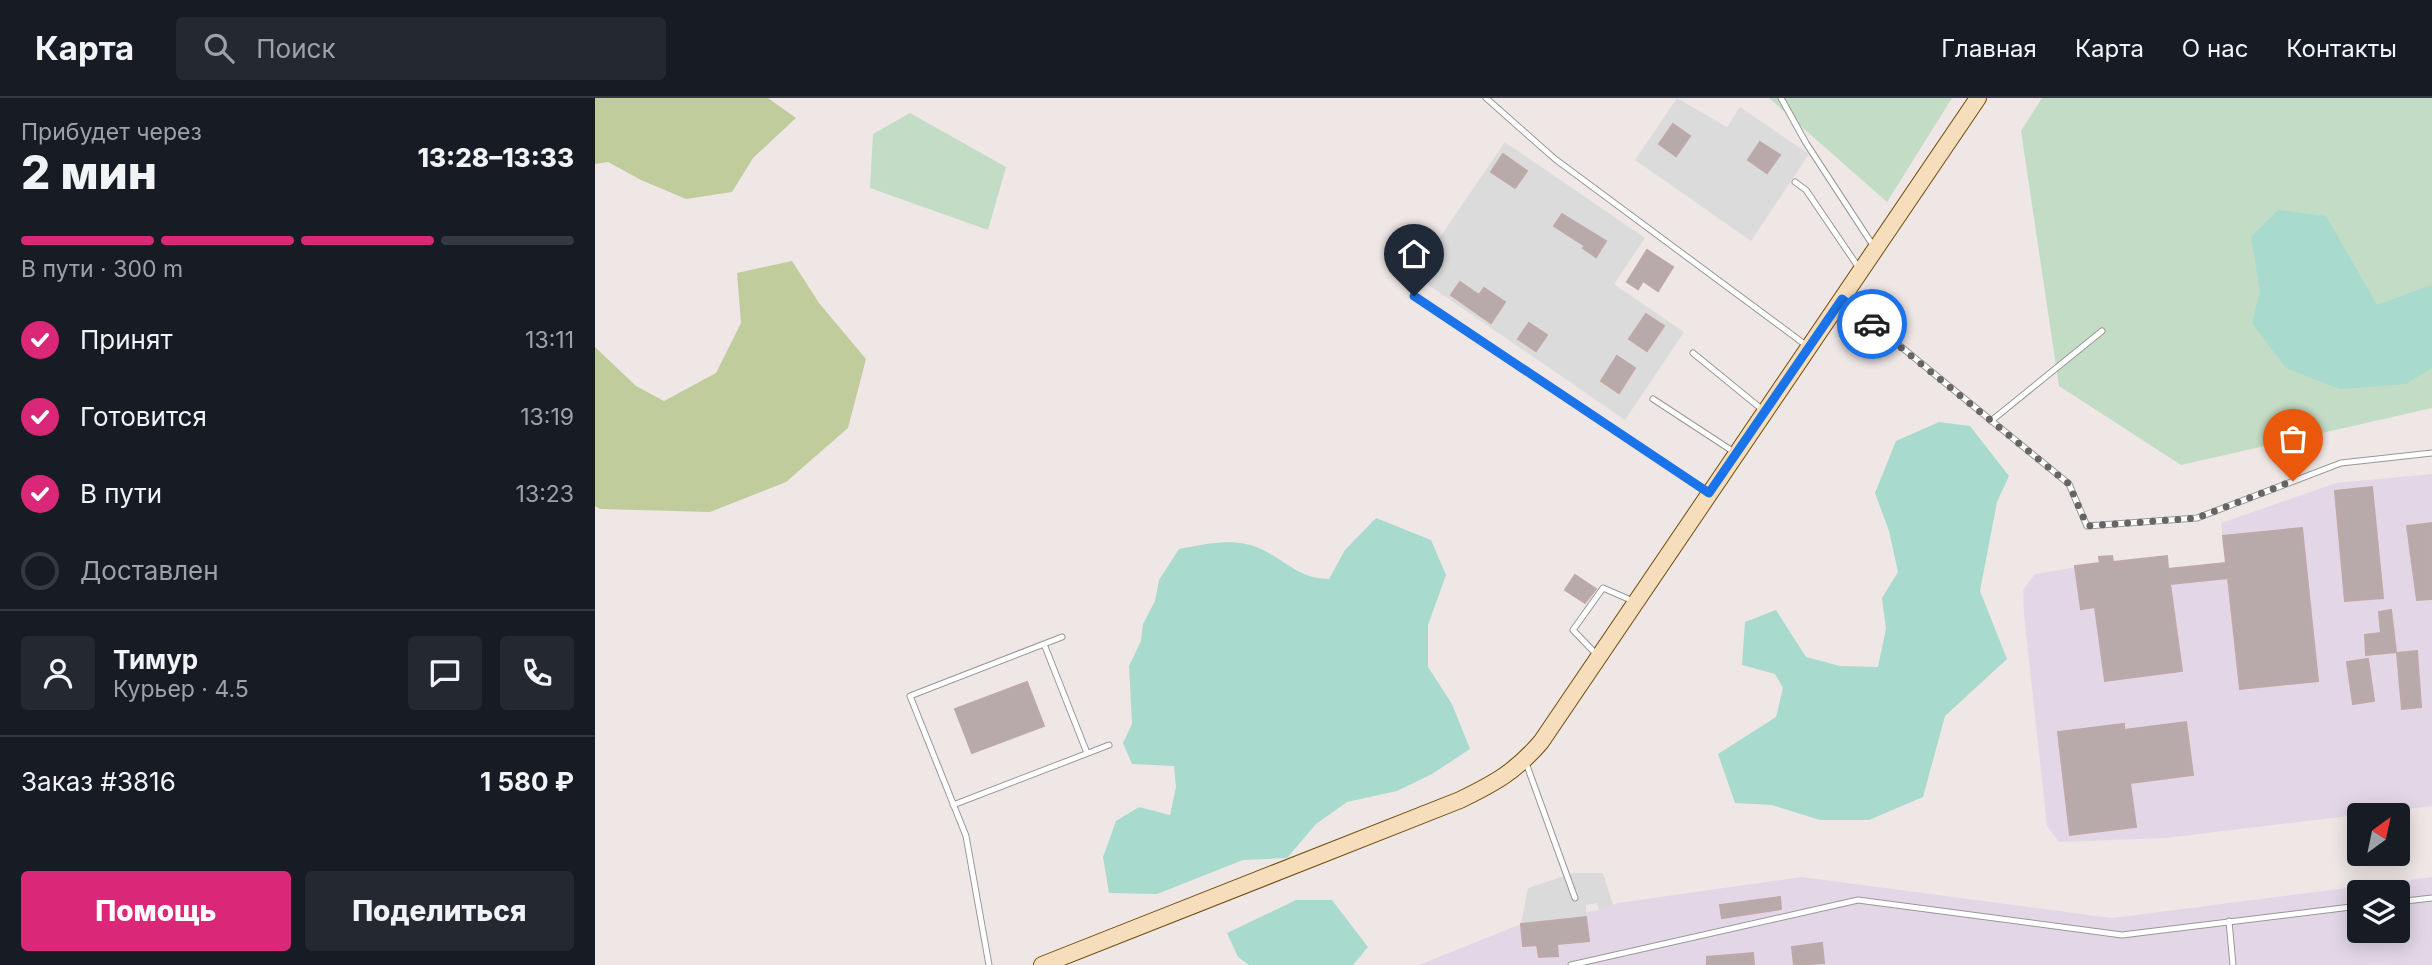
<!DOCTYPE html>
<html lang="ru">
<meta charset="utf-8">
<style>
body{margin:0;font-family:Inter,sans-serif;background:#242831;color:#f1f3f6;height:100vh;display:flex;flex-direction:column;font-size:26px;white-space:nowrap}
*{box-sizing:border-box;margin:0}
p{font-size:23px;color:#9ea1a6}
.icon{flex:none;width:38px;height:38px;fill:none;stroke:currentColor;stroke-width:2;stroke-linecap:round;stroke-linejoin:round}
.map{position:relative;flex:1;overflow:hidden}
.sheet{display:flex;flex-direction:column;background:#171b24;width:595px}
.sheet>*{flex:none}
.needle{width:46px;rotate:33deg}
.tools{position:absolute;left:1752px;top:705px;display:grid;gap:14px}
.tools a{display:grid;place-items:center;width:63px;height:63px;border-radius:7px;background:#171b24;box-shadow:0 4px 18px #0003;font-size:35px}
.pin{position:absolute;display:grid;place-items:center;width:60px;height:60px;color:#fff;margin:-72px -30px;border-radius:50% 50% 50% 0;rotate:-45deg;box-shadow:0 0 7px #0007}
.pin .icon{rotate:45deg}
.courier{position:absolute;display:grid;place-items:center;width:70px;height:70px;margin:-35px;border:5px solid #1a73e8;border-radius:50%;background:#fff;color:#222;box-shadow:0 2px 9px #0007}
.overview em{font-style:normal;font-weight:800}
.overview div{display:flex;flex-direction:column-reverse}
.overview{display:flex;align-items:center;justify-content:space-between;height:119px;padding:0 21px}
h1{font-size:46px;font-weight:800;line-height:52px}
.bar{display:grid;grid-template-columns:repeat(4,1fr);gap:10px 7px;align-content:center;height:84px;padding:0 21px}
.bar i{height:9px;border-radius:5px;background:#363941}
.bar .current{background:#db2777}
.bar p{grid-column:span 4}
.line{display:flex;align-items:center;gap:18px;padding:0 21px;border-top:2px solid #363941}
.line div{flex:1}
.round{display:grid;place-items:center;flex:none;width:74px;height:74px;border-radius:7px;background:#242831}
ol{padding:0 21px;list-style:none}
li{display:flex;align-items:center;gap:21px;height:77px}
li p{margin-inline-start:auto}
li .icon{padding:7px;border-radius:50%;background:#db2777;color:#fff;stroke-width:4}
li:last-child{color:#9ea1a6}
li i{width:38px;height:38px;border:4px solid #363941;border-radius:50%}
.cta{display:flex;gap:14px;margin-top:auto;padding:14px 21px}
.cta a{flex:1;height:80px;border-radius:7px;background:#db2777;color:#fff;font-size:28px;font-weight:800;line-height:80px;text-align:center}
.cta a+a{background:#242831;color:#f1f3f6}
header{display:flex;align-items:center;gap:42px;box-sizing:border-box;height:98px;padding:0 35px;background:#171b24;border-bottom:2px solid #363941}
header strong{font-size:33px}
nav{display:flex;gap:38px;margin-inline-start:auto;font-size:24px}
.search{width:490px;height:63px;background:#242831;display:flex;align-items:center;gap:18px;box-sizing:border-box;padding:0 24px;border-radius:7px;color:#9ea1a6;font-size:26px}
main{display:flex;flex:1;min-height:0}
.map>svg:first-child{display:block}
</style>
<header>
<strong>Карта</strong>
<div class="search"><svg class="icon" aria-label="search" viewBox="0 0 24 24"><circle cx="10" cy="10" r="6"/><path d="M15 15l6 6"/></svg>Поиск</div>
<nav><a>Главная</a><a>Карта</a><a>О нас</a><a>Контакты</a></nav>
</header>
<main>
<section class="sheet">
<div class="overview"><div><h1>2 мин</h1><p>Прибудет через</p></div><em>13:28–13:33</em></div>
<div class="bar"><i class="current"></i><i class="current"></i><i class="current"></i><i></i><p>В пути · 300 m</p></div>
<ol>
<li><svg class="icon" aria-label="check" viewBox="0 0 24 24"><path d="M5 12l5 5 9-10"/></svg>Принят<p>13:11</p></li>
<li><svg class="icon" aria-label="check" viewBox="0 0 24 24"><path d="M5 12l5 5 9-10"/></svg>Готовится<p>13:19</p></li>
<li><svg class="icon" aria-label="check" viewBox="0 0 24 24"><path d="M5 12l5 5 9-10"/></svg>В пути<p>13:23</p></li>
<li><i></i>Доставлен</li>
</ol>
<div class="line" style="height:126px"><a class="round"><svg class="icon" aria-label="person" viewBox="0 0 24 24"><circle cx="12" cy="8" r="4"/><path d="M4 21q1-7 8-7t8 7"/></svg></a><div><b>Тимур</b><p>Курьер · 4.5</p></div><a class="round"><svg class="icon" aria-label="chat" viewBox="0 0 24 24"><path d="M4 5h16v11H9l-5 4z"/></svg></a><a class="round"><svg class="icon" aria-label="phone" viewBox="0 0 24 24"><path d="M5 4h4l2 5-3 2q2 4 5 5l2-3 5 2v4C11 20 4 13 5 4z"/></svg></a></div>
<div class="line" style="height:91px"><div>Заказ #3816</div><b>1 580 ₽</b></div>
<div class="cta"><a>Помощь</a><a>Поделиться</a></div>
</section>
<div class="map">
<svg width="1837" height="867" viewBox="0 0 1837 867">
<rect width="100%" height="100%" fill="#efe7e5"/>
<path fill="#dcdbdc" d="M1082 0 1132 29 1145 9 1214 56 1156 143 1040 62Z
M910 44 1050 140 1019 186 1089 234 1030 322 819 177Z"/>
<path fill="#e3d7e7" fill-rule="evenodd" d="M1837 376V708L1571 740 1464 744 1452 728 1429 517 1428 492 1440 476 1505 465 1504 459 1517 458 1518 464 1572 458 1574 471 1631 465 1626 425 1741 385Z
M1207 779 1517 820 1837 779V867H824L926 826 991 819V814L1004 812 1023 805ZM1764 794H1802V833H1764Z"/>
<path fill="#c0cc9c" d="M0 0H173L201 20 158 60 137 94 91 101 46 82 13 64 0 66Z
M197 163 224 205 271 261 253 330 191 384 115 414 5 411 0 408V249L41 288 69 303 121 275 146 225 142 175Z"/>
<path fill="#c3dcc5" d="M1174 0H1357L1292 104Z
M1447 0H1837V310L1586 367 1464 288 1426 33Z
M315 15 411 69 393 132 275 90 278 36Z"/>
<path fill="#dadada" d="M978 775H1008L1018 807 1004 812 1002 805 991 807V819L926 826 933 790Z"/>
<path fill="#a8dace" d="M1683 112 1731 118 1782 207 1837 187V270L1811 286 1745 291 1691 270 1657 225 1665 194 1656 139Z
M1344 324 1375 328 1414 378 1402 404 1385 493 1412 561 1350 618 1328 699 1274 722H1225L1177 707 1140 705 1123 656 1181 619 1188 590 1180 576 1147 567 1150 524 1181 512 1211 559 1245 568 1283 569 1291 531 1287 500 1303 474 1294 433 1280 395 1301 343Z
M781 420 836 442 851 477 833 527V569L857 606 875 651 837 676 802 693 752 704 721 726 692 760 648 762 562 796 514 795 508 759 521 723 544 709 575 717 581 689 579 668 537 666 528 645 537 626 534 568 546 543 548 526 560 503 564 482 584 451C613 446 642 438 670 453 695 466 704 480 734 481L750 452Z
M701 802H737L773 849 758 867H654L643 859 632 835Z"/>
<path fill="#b8aaab" stroke="#bfa8a8" stroke-width="2" d="M1078 26 1095 38 1081 58 1064 46Z
M1165 44 1185 57 1172 75 1153 62Z
M908 56 932 73 920 90 896 74Z
M967 116 1011 143 1001 159 988 150 990 148 959 128Z
M1052 152 1078 169 1063 193 1048 183 1043 191 1032 184Z
M865 184 884 197 889 190 910 204 896 225 856 197Z
M1051 216 1069 228 1052 253 1034 241Z
M934 225 952 237 941 253 923 241Z
M1022 258 1040 270 1024 295 1006 283Z
M1777 389 1788 500 1750 503 1740 393Z
M1837 425V501L1822 502 1812 428Z
M1707 430 1723 583 1645 591 1633 480 1575 486 1587 573 1510 583 1500 509 1486 511 1480 468 1505 465 1504 459 1517 458 1518 464 1572 458 1573 471 1631 465 1628 438Z
M980 477 1001 491 990 505 970 492Z
M1796 512 1801 554 1771 557 1770 537 1786 535 1784 514Z
M1822 553 1826 609 1807 611 1802 555Z
M1773 561 1779 603 1758 606 1752 564Z
M432 584 449 628 377 655 360 611Z
M1591 624 1598 677 1535 685 1541 729 1475 737 1463 634 1529 626V632Z
M1185 799 1186 811 1127 820 1125 807Z
M991 819 994 843 962 846 963 858 944 859 942 847 928 848 926 826Z
M1227 845 1229 865 1199 867 1197 849Z
M1158 855 1159 867H1112V859Z"/>
<g fill="none" stroke-linecap="round" stroke-linejoin="round">
<defs>
<path id="lane" d="M891 0 960 61 1212 248
M1186 0 1211 45 1279 149
M1200 84 1211 92 1264 170
M819 198 1114 395
M1250 203 1474 386 1492 428 1602 420 1746 365 1837 355
M1098 255 1169 313
M1058 301 1139 354
M1396 323 1507 233
M449 546 492 655
M1002 557 978 532 1008 490 1038 503
M931 665 980 800
M358 707 514 647
M1802 804 1837 800
M1634 823 1638 867
M394 867 371 738 315 598 467 539
M976 867 1263 802 1527 837 1764 808"/>
<path id="secondary" d="M447 867 865 702C900 685 920 674 946 644L1383 0"/>
</defs>
<use href="#lane" stroke="#989898" stroke-width="7"/>
<use href="#secondary" stroke="#704c0b" stroke-width="18"/>
<use href="#lane" stroke="#fff" stroke-width="5"/>
<use href="#secondary" stroke="#f6debc" stroke-width="16"/>
</g>
<g fill="none" stroke-linecap="round" stroke-linejoin="round">
<path stroke="#676464" stroke-width="7" stroke-dasharray="0 12.6" d="M1277 226 1474 386 1492 428 1602 420 1698 383"/>
<path stroke="#1a73e8" stroke-width="9" d="M819 198 1114 395 1247 201 1277 226"/>
</g>
</svg>
<div class="tools">
<a><svg class="needle" viewBox="-14 -14 28 28"><path d="M0-13l5 13h-10z" fill="#e53935"/><path d="M0 13l5-13h-10z" fill="#9ea1a6"/></svg></a>
<a><svg class="icon" aria-label="layers" viewBox="0 0 24 24"><path d="M12 4l9 5-9 5-9-5zM3 14l9 5 9-5"/></svg></a>
</div>
<div class="pin" style="left:1698px;top:383px;background:#ea580c"><svg class="icon" aria-label="bag" viewBox="0 0 24 24"><path d="M5 8h14l-1 12H6zM9 8a3 3 0 0 1 6 0"/></svg></div>
<div class="pin" style="left:819px;top:198px;background:#1f2937"><svg class="icon" aria-label="home" viewBox="0 0 24 24"><path d="M3 11l9-7 9 7M6 9v11h12V9"/></svg></div>
<div class="courier" style="left:1277px;top:226px"><svg class="icon" aria-label="car" viewBox="0 0 24 24"><path d="M5 17H2v-5l4-1 3-4h7l3 4 3 1v5h-3M9 17h6M6 11h13"/><circle cx="7" cy="17" r="2"/><circle cx="17" cy="17" r="2"/></svg></div>
</div>
</main>
